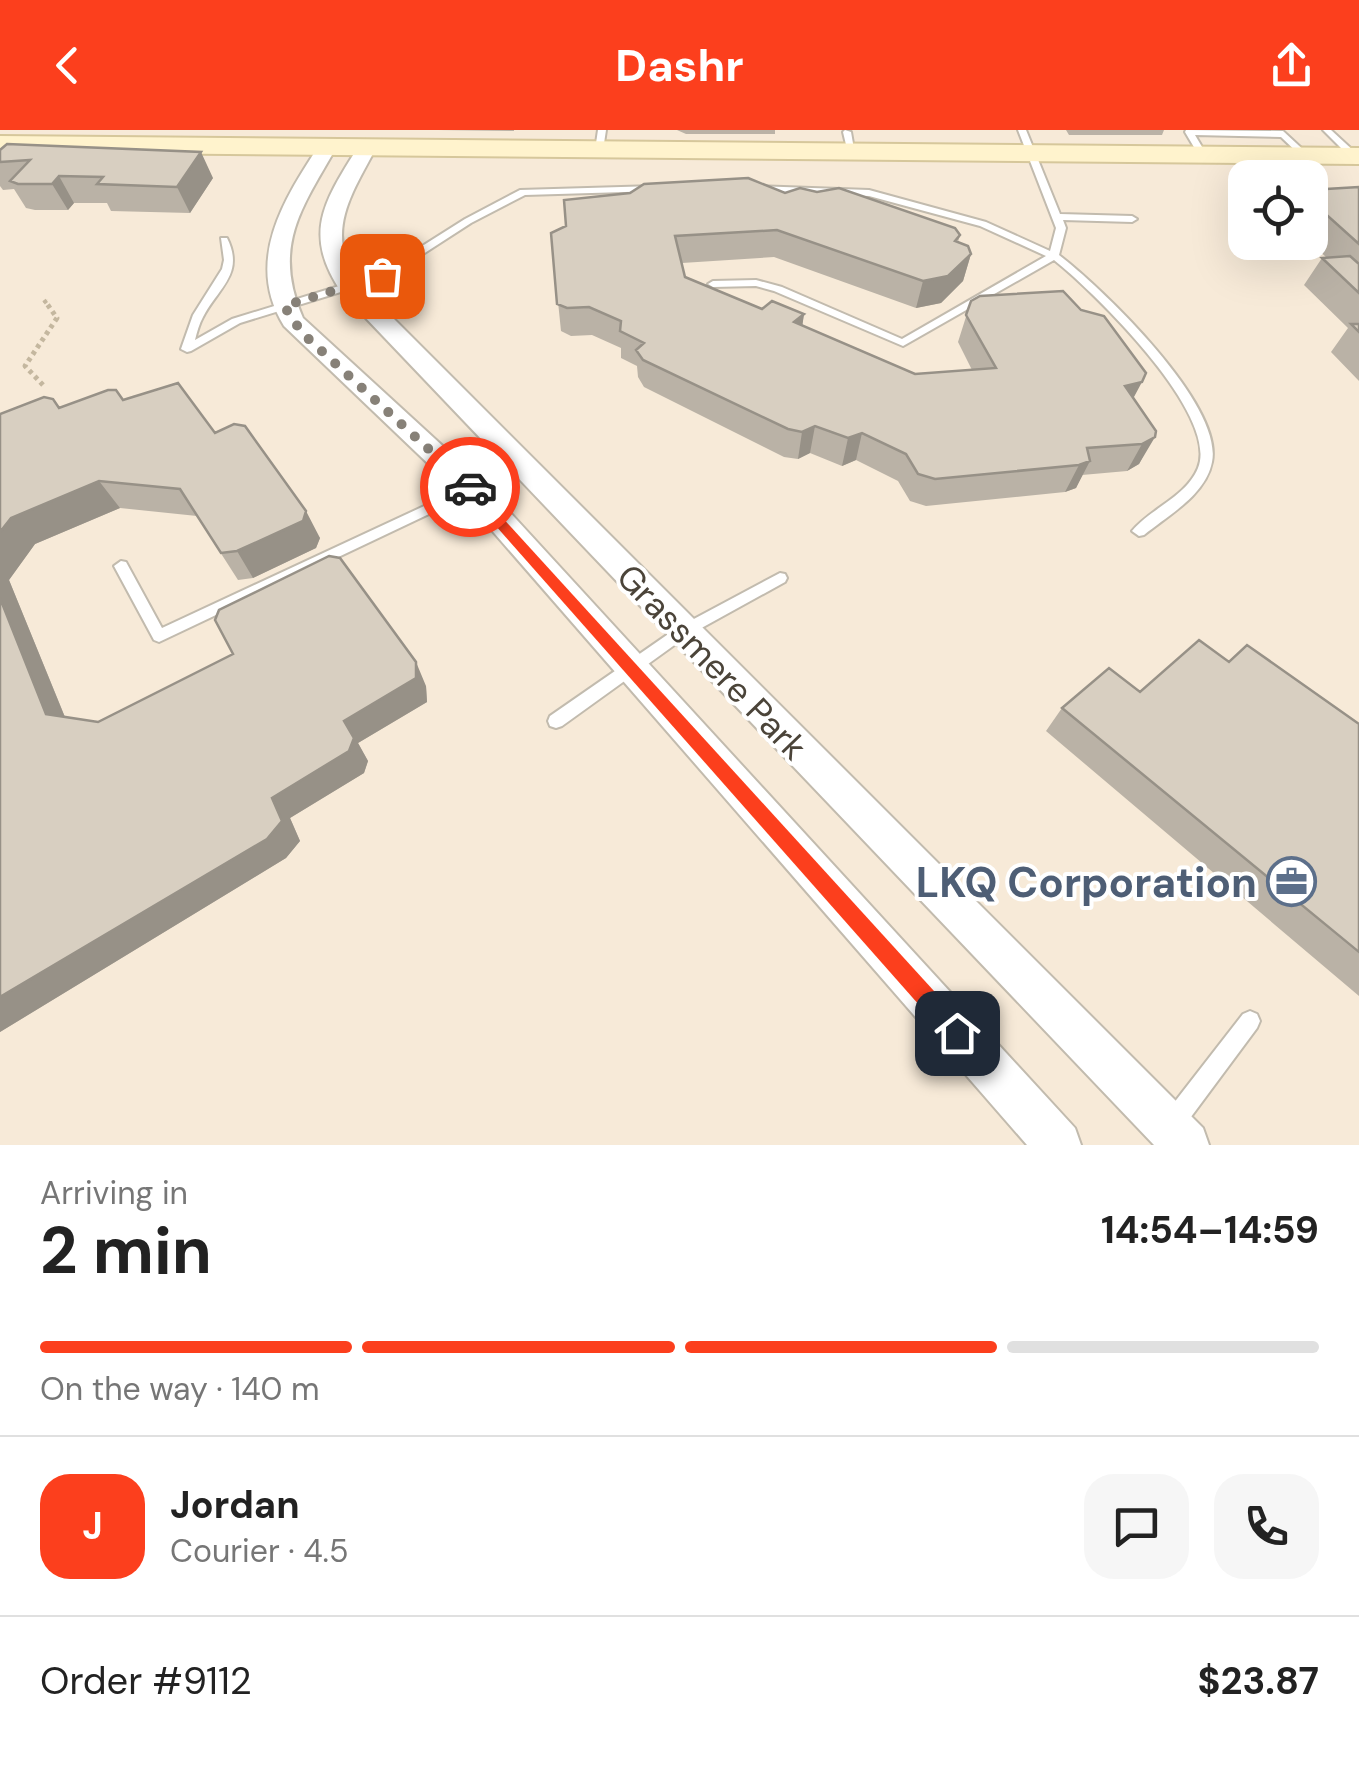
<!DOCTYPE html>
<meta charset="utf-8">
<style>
body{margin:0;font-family:"DM Sans",sans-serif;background:#f6f6f6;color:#222;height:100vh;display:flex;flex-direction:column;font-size:38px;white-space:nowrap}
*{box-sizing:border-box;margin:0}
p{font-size:32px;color:#767676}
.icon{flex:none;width:55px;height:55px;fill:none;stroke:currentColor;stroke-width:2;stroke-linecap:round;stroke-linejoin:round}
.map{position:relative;height:1015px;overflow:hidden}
.side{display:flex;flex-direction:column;background:#fff;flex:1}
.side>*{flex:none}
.fabs{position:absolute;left:1228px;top:30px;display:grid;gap:20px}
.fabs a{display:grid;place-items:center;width:100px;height:100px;border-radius:20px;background:#fff;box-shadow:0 10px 40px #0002;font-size:50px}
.pin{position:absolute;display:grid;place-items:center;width:85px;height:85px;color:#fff;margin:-42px;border-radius:20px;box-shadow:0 5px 15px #0006}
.courier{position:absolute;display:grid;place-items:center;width:100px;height:100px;margin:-50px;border:8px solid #fc3f1d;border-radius:50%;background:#fff;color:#222;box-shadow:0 2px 12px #0007}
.head em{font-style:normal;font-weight:700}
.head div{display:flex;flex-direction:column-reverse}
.head{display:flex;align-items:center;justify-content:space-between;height:170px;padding:0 40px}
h1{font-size:65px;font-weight:700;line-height:75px}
.bar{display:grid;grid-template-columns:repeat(4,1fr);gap:15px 10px;align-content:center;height:120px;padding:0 40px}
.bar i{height:12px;border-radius:8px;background:#e0e0e0}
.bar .active{background:#fc3f1d}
.bar p{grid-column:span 4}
.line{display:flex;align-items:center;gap:25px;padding:0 40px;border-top:2px solid #e0e0e0}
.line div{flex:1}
.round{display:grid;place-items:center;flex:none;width:105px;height:105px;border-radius:30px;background:#f6f6f6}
header{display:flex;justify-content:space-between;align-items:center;height:130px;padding:0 40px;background:#fc3f1d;color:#fff;font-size:45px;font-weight:700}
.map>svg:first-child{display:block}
</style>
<header><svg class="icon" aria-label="back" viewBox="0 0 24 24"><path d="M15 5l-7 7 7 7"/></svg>Dashr<svg class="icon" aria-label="share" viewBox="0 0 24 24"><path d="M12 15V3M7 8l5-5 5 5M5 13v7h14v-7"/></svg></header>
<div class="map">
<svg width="1359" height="1015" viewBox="0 0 1359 1015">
<rect width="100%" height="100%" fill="#f6f3ec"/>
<path fill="#f7ead8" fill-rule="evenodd" d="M0 0H1359V1015H0ZM1245 48H1310V112H1245Z"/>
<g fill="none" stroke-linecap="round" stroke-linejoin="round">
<defs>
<path id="lane" d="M598 0H606L603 20 599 23 595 20Z
M845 0 851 2 855 25 848 23 843 2Z
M1018 0H1026L1060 84 1132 86 1137 89 1132 92 1063 90 1066 98 1059 125C1102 158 1224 275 1212 332 1206 365 1167 386 1144 405L1139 406 1132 401C1151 378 1186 367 1198 338 1220 284 1093 161 1054 130L903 216 774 161 756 156 713 157 708 154 713 151 756 150 782 157 902 209 1046 126 980 96 869 66 758 62 753 59 758 56 869 60 986 92 1050 121 1056 98Z
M1186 0 1283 1 1310 26 1303 28 1281 7 1195 5 1208 27 1204 30 1201 29 1185 2Z
M1323 0H1331L1357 24V28H1351Z
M655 56 660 59 658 61 525 65 471 93 386 148 240 193 191 221 187 222 181 219 193 185 222 139 224 130 221 108H227C245 144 218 158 203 187 199 194 197 202 195 210L232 189 378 144 465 89 520 60Z
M521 331 527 335 526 338 159 512 154 510 114 436 121 431 126 432 162 498Z
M780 443 785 444 787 448 785 452 687 506 562 596 556 598 550 596 548 591 550 586 677 498Z
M1250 881 1257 884 1260 891 1257 898 1179 1003 1171 1006 1163 1003 1160 995 1163 987 1243 884Z"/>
<path id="street" d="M320 14 336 18C301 79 272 117 303 188L482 352 1075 998 1081 1015H1027L462 366 284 196C244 131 284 69 320 14Z
M360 14 376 18C351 65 324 103 358 153L1203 998 1209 1015H1154L342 163C301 103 325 70 360 14Z"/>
<path id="secondary" d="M0 6 1359 18V34L0 22Z"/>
</defs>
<use href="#lane" stroke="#c2bbae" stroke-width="4"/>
<use href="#street" stroke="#c2bbae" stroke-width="4"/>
<use href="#secondary" stroke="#d6c79b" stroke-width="4"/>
<path stroke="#c4b79f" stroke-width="4" stroke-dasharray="4 4" stroke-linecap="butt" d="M44 170 47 174"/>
<path stroke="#c4b79f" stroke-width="5" stroke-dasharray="4 4" stroke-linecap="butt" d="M43 255 25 236 57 188 45 171"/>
<use href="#lane" fill="#fff" fill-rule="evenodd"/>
<use href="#street" fill="#fff" fill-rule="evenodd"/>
<use href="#secondary" fill="#fff3cd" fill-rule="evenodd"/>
</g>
<path fill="#bab2a6" d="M438 0H514V1Z
M677 0H775V4H686Z
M1066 0H1164L1162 5H1069Z
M0 20 213 48 190 83 111 81 107 73H74L68 80H35L26 78 14 59 3 60 0 56Z
M1359 57V251L1331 222 1348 198 1304 155 1322 128H1327L1310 112V60Z
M785 63 960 105 958 112 971 124 963 151 941 173 916 178 774 127 682 133 685 147 762 179 804 184 802 196 915 244 972 240 958 212 971 171 1133 268 1156 301 1139 334 1127 341 1082 345 1076 358 1065 362 926 376 910 371 898 351 856 330 842 336 810 323 798 329 784 327 644 257 638 247 637 236 621 228V218L592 205 571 206 561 201 551 103Z
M123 270 215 303 320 408 316 418 253 448 238 450 197 386 120 378 35 414 9 450 65 587 98 592 426 556 427 572 358 613 368 631 364 643 290 688 300 711 286 728 0 902V284Z
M1229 532 1359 594V866L1046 601 1062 578 1140 562Z"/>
<path fill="#979187" d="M201 22 213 48 190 83 177 57Z
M59 46 74 73 68 80 52 54Z
M971 124 963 151 941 173 916 178 923 151Z
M804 184 800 212 794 192Z
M1142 252 1127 280 1125 256Z
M815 296 810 323 798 329 802 302Z
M862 303 856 330 842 336 848 308Z
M1155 307 1139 334 1127 341 1142 314Z
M1090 331 1076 358 1065 362 1079 335Z
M99 351 120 378 35 414 9 450 73 607 46 584 0 468V402L11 388Z
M306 381 320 408 316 418 253 448 237 421Z
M416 532 426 556 427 572 358 613 368 631 364 643 290 688 300 711 286 728 0 902V867L272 668 344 591Z"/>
<path fill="#d8cfc1" stroke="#979187" stroke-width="2.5" d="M7 14 201 22 177 57 97 54 103 47 59 46 52 54H18L10 51 30 30 0 32V20Z
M748 48 785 63 800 58 817 62 839 58 955 98 960 105 955 111 968 116 971 124 948 146 923 151 777 100 675 106 685 147 762 179 772 171 804 184 794 192 915 244 996 238 966 185 971 171 980 166 1063 161 1081 180 1104 186 1146 243 1142 252 1125 256 1156 301 1155 307 1142 314 1087 318 1090 331 1079 335 935 349 918 344 906 324 862 303 848 308 815 296 802 302 788 299 643 230 636 220 644 213 620 201 621 191 589 177 567 178 557 174 551 103 566 96 564 70 630 63 644 54Z
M1359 57V114L1310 70V60Z
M1350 126 1359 134V163L1322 128Z
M1351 194H1359V202Z
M178 253 215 303 234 294 245 296 306 381 303 391 237 421 221 423 180 359 99 351 11 388 0 402V284L44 267 53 269 59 278 108 260H116L123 270Z
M329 426 340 428 416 532V548L344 591 354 608 349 621 272 668 282 691 267 709 0 867V468L46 584 98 592 233 524 215 490 219 480Z
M1199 510 1229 532 1247 515 1359 594V822L1062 578 1109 538 1140 562Z"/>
<path fill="#fc3f1d" d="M470 352 965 895V910H950L465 361 463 357Z"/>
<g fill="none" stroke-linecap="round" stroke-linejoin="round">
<path stroke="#878178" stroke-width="10" stroke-dasharray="0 18" d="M382 146 284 176 302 203 470 357"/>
</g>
<defs>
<symbol id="office-ring" viewBox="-11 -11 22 22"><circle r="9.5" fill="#fff" stroke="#5c6f8a" stroke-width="1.5"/><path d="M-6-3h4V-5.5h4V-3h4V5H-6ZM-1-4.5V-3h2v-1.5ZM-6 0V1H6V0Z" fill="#5c6f8a"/></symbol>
</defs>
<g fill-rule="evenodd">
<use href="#office-ring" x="1264" y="724" width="55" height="55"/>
</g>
<g text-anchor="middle" stroke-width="8" stroke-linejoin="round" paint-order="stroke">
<g font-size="35" fill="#4b4439" stroke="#fff">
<text transform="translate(712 532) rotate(46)" y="12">Grassmere Park</text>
</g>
<g font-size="42" font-weight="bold" fill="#4e5e75" stroke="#fff" text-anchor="end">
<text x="1257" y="767">LKQ Corporation</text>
</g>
</g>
</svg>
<div class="fabs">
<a><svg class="icon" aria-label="locate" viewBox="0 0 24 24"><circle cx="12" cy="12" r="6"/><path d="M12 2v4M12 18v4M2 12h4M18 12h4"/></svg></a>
</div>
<div class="pin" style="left:382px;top:146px;background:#ea580c"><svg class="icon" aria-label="bag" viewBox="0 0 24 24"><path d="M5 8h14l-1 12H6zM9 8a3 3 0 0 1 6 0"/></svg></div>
<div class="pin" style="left:957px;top:903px;background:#1f2937"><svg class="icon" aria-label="home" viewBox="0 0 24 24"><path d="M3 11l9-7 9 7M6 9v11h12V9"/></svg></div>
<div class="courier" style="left:470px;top:357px"><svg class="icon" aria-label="car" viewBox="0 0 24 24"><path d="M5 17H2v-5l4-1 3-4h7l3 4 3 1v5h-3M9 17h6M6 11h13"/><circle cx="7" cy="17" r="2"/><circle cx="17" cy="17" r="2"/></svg></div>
</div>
<section class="side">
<div class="head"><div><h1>2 min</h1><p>Arriving in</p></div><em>14:54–14:59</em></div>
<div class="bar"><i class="active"></i><i class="active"></i><i class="active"></i><i></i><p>On the way · 140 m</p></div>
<div class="line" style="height:180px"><b class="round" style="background:#fc3f1d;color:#fff">J</b><div><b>Jordan</b><p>Courier · 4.5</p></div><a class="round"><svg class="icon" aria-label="chat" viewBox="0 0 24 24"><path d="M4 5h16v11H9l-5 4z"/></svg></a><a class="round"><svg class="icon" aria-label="phone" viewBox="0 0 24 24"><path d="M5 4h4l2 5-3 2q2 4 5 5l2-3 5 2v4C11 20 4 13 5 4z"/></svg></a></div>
<div class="line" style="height:130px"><div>Order #9112</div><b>$23.87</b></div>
</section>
